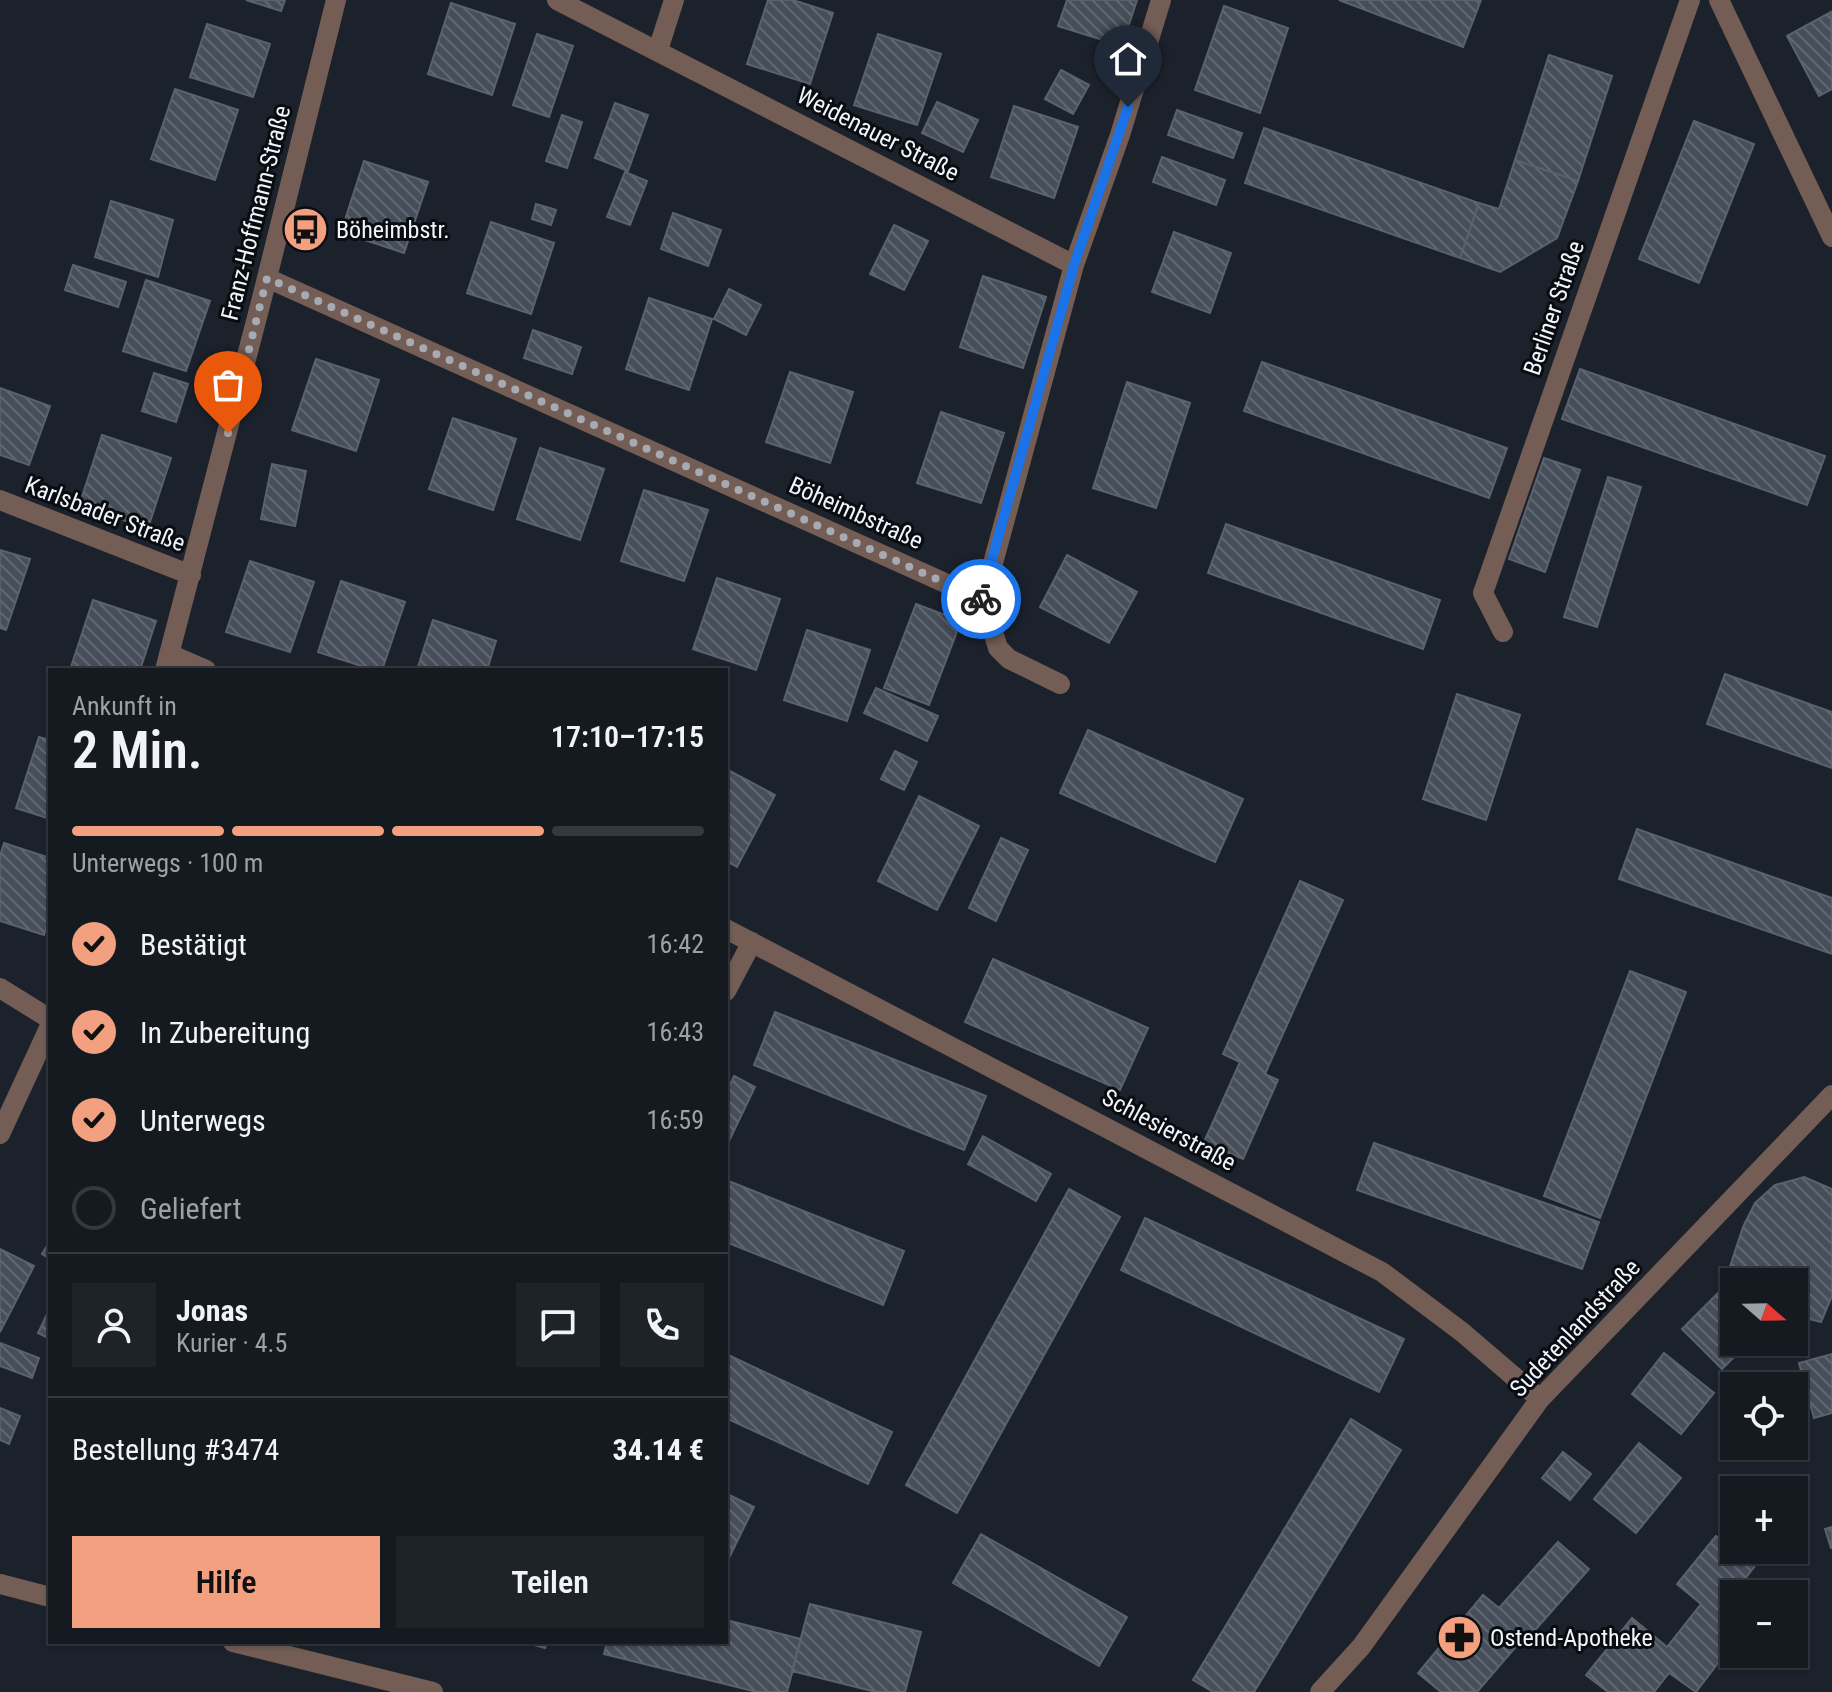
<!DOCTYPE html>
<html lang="de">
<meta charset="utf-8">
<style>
body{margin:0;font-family:"Roboto Condensed",sans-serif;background:#1e232a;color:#f1f3f6;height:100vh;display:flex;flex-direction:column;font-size:30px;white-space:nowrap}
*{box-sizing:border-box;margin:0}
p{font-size:26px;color:#9da1a5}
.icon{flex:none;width:44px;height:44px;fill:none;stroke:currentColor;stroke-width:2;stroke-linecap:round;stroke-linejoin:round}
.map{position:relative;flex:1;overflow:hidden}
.panel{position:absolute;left:48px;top:668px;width:680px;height:976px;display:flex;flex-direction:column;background:#151a21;border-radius:0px;box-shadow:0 2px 6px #0004,0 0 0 2px #34383f}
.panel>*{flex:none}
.needle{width:52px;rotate:110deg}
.controls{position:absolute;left:1720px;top:1268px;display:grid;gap:16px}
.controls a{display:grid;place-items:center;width:88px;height:88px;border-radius:0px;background:#151a21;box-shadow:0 2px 6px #0004,0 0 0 2px #34383f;font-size:40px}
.pin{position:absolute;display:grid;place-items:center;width:68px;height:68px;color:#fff;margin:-82px -34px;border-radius:50% 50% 50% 0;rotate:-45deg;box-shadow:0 0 8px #0007}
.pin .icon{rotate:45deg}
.courier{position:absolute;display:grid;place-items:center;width:80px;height:80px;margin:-40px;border:6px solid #1a73e8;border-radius:50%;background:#fff;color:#222;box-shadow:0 2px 10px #0007}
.summary em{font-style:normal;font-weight:600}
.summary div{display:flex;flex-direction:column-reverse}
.summary{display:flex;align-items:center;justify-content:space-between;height:136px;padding:0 24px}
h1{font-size:52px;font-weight:600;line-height:60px}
.bar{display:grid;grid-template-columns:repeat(4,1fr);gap:12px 8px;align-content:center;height:96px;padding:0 24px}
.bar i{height:10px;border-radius:6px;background:#34383f}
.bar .active{background:#f2a080}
.bar p{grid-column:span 4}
.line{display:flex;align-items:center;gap:20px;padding:0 24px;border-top:2px solid #34383f}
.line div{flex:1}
.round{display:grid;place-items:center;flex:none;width:84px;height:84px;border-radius:0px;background:#1e232a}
ol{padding:0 24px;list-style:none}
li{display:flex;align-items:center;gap:24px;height:88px}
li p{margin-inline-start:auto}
li .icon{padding:8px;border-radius:50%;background:#f2a080;color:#111;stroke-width:4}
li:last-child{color:#9da1a5}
li i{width:44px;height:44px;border:4px solid #34383f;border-radius:50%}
.button{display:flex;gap:16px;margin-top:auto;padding:16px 24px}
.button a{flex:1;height:92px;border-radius:0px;background:#f2a080;color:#111;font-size:32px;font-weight:600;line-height:92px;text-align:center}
.button a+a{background:#1e232a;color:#f1f3f6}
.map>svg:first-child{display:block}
</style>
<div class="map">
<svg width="1832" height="1692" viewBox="0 0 1832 1692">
<defs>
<pattern id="building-back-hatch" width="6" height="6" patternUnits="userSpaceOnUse" patternTransform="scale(2)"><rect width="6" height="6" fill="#464e59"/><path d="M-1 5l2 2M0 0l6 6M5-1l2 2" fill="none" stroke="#616872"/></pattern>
</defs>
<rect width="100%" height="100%" fill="#1c222c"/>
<path fill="url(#building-back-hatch)" stroke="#5a626d" stroke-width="2" d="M246 0H285L281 11Z
M768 0H793L833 13 810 84 747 64Z
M1067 0H1137L1122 46 1058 26Z
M1339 0H1481L1463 47Z
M451 3 515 24 492 95 428 74Z
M1224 6 1288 28 1260 113 1195 90Z
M1831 12 1832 89 1819 96 1787 36Z
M207 24 270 44 253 97 190 77Z
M537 34 573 46 549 117 513 105Z
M878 34 941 54 917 125 854 105Z
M1549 55 1612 76 1578 181 1515 160Z
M1061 70 1089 85 1073 114 1045 99Z
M175 89 238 110 215 180 151 159Z
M937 102 978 120 963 152 922 133Z
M615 103 648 115 628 171 595 158Z
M1014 106 1078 127 1054 198 991 177Z
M1177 110 1242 133 1233 158 1168 135Z
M562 115 582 122 567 168 546 161Z
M1694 121 1754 144 1699 283 1639 259Z
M1264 128 1479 203 1460 258 1245 183Z
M1162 157 1225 180 1216 205 1153 182Z
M1515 160 1578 181 1557 238 1500 272 1460 258 1479 203 1499 209Z
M364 161 428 182 404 253 341 232Z
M625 172 647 181 630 225 607 217Z
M111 201 173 220 158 277 95 257Z
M536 204 556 210 551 225 532 219Z
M673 213 721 230 708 266 661 249Z
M491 222 554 243 531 314 467 293Z
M894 225 928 241 904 290 870 274Z
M1174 232 1231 253 1210 313 1152 292Z
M73 265 126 282 118 307 65 290Z
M983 276 1046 297 1023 368 960 347Z
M146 280 210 301 186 371 123 351Z
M729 289 761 305 746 335 714 319Z
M649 298 712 319 689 390 626 369Z
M533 330 581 347 572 374 524 358Z
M316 359 379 380 356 451 292 430Z
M1262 362 1507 448 1489 498 1244 411Z
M1580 369 1825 456 1807 505 1562 419Z
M790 372 853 392 830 463 766 442Z
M154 373 188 384 176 422 142 411Z
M1127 382 1190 403 1156 508 1093 488Z
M0 388 50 406 29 465 0 455Z
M941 412 1004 433 981 503 917 483Z
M453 418 516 439 493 510 429 489Z
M102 435 171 458 148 528 79 506Z
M540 448 604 469 580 540 517 519Z
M1544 458 1580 470 1545 572 1509 559Z
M272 464 306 471 295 526 261 519Z
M1608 477 1641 487 1597 627 1564 617Z
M644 490 708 510 684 581 621 561Z
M1226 524 1440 600 1423 649 1208 573Z
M0 550 30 559 6 630 0 628Z
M1067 555 1137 592 1109 643 1040 607Z
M250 561 314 582 290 652 226 632Z
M717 578 780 599 756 670 693 649Z
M341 581 405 602 382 670H374L318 652Z
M93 600 156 621 140 670H70Z
M916 604 961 621 929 705 884 688Z
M433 620 496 641 487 670H417Z
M807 630 870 650 847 721 784 700Z
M1725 674 1832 712V768L1707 724Z
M876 688 938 716 927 741 864 713Z
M1457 694 1520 715 1486 820 1423 799Z
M1088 730 1243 799 1215 862 1060 793Z
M39 737 50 740V819L16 808Z
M895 751 917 762 904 790 881 779Z
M726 769 775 795 737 867 726 861Z
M919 796 979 826 937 910 878 881Z
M1637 829 1832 898V954L1619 879Z
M1001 838 1028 850 996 921 969 908Z
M4 843 50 858V916L44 935 0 921V856Z
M1300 881 1343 900 1265 1074 1278 1080 1243 1159 1204 1142 1240 1062 1223 1054Z
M993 959 1148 1028 1120 1090 965 1022Z
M1630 971 1686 992 1600 1218 1544 1196Z
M775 1012 986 1096 964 1150 754 1065Z
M734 1076 755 1087 729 1141 726 1140V1093Z
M983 1136 1051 1174 1036 1201 968 1164Z
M1374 1143 1599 1222 1582 1269 1357 1190Z
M1804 1177 1832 1189V1296L1821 1322 1794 1315V1282H1734V1342H1749L1722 1369 1682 1329 1723 1288 1743 1227 1755 1203 1775 1185Z
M726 1180 904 1251 883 1305 726 1242Z
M1069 1189 1120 1217 957 1513 906 1485Z
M1145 1218 1404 1339 1379 1392 1121 1270Z
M50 1241V1259L42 1254Z
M0 1249 34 1266 0 1332Z
M50 1308V1339L38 1333Z
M0 1343 39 1358 32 1378 0 1366Z
M1664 1353 1714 1393 1681 1434 1632 1394Z
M726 1354 892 1432 868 1484 726 1418Z
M1832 1354V1413L1814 1418 1799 1363Z
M0 1408 20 1416 9 1444 0 1440Z
M1351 1419 1401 1450 1254 1692H1213L1193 1680Z
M1639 1443 1681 1478 1636 1533 1594 1499Z
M1747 1446H1776L1777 1450 1750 1458Z
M1563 1452 1591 1474 1570 1500 1542 1478Z
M727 1494 754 1507 726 1564V1496Z
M1832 1527V1548H1831L1825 1529Z
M981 1534 1127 1617 1099 1666 953 1583Z
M1716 1536 1755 1566 1726 1603 1734 1610V1642L1696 1692 1669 1673 1654 1692H1608L1586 1675 1632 1618 1667 1647 1701 1604 1677 1584Z
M1558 1542 1589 1569 1529 1637 1526 1635 1477 1692H1441L1418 1673 1483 1595 1499 1608Z
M810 1604 921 1632 905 1692H876L792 1671Z
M726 1620 801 1639 787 1692H757L604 1654 607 1642H726Z
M523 1642H547L545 1648Z"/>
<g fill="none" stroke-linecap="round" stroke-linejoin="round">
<path stroke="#735d55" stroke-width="20" d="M557 0 1074 265
M1719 0 1832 237
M658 50 674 0
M267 278 983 600 1074 265 1120 135 1161 0
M0 500 191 575
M983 600 998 648 1009 659 1060 684
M1503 632 1483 593 1690 0
M169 654 206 670
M165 670 262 298 336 0
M726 929 1382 1272 1462 1332 1540 1399
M0 988 50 1019
M726 991 752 942
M0 1134 50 1026
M0 1584 50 1597
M233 1642 433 1692
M1320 1692 1361 1647 1540 1399 1832 1095"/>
</g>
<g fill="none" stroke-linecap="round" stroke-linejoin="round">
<path stroke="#a6abb3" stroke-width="8" stroke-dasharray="0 14.4" d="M228 433 267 278 981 599"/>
<path stroke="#1a73e8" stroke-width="10" d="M981 599 1074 265 1128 107"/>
</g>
<defs>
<symbol id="bus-disc" viewBox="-11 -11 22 22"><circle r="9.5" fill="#f2a080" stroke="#090c10"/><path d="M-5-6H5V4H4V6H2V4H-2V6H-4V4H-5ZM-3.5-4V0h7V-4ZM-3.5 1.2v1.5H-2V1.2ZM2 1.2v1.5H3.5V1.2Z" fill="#111"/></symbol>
<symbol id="pharmacy-disc" viewBox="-11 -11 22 22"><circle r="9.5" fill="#f2a080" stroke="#090c10"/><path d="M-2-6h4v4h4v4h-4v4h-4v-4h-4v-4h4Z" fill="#111"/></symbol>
</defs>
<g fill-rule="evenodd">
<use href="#bus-disc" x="280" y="204" width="51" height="51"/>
<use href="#pharmacy-disc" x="1434" y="1612" width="51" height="51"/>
</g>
<g text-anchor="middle" stroke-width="6" stroke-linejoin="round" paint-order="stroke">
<g font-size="24" fill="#f1f5fc" stroke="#090c10">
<text transform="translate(878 134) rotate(27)" y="8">Weidenauer Straße</text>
<text transform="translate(256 213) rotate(-76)" y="8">Franz-Hoffmann-Straße</text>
<text transform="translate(1554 308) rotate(-71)" y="8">Berliner Straße</text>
<text transform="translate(856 513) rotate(24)" y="8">Böheimbstraße</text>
<text transform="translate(105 514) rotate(21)" y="8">Karlsbader Straße</text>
<text transform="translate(1169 1130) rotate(28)" y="8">Schlesierstraße</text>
<text transform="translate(1575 1328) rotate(-47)" y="8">Sudetenlandstraße</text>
</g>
<g font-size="24" fill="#f1f5fc" stroke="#090c10" text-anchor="start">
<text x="336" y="238">Böheimbstr.</text>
<text x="1490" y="1646">Ostend-Apotheke</text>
</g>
</g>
</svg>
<div class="controls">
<a><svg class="needle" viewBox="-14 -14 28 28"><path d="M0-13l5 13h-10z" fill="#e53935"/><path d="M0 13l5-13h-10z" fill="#9da1a5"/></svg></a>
<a><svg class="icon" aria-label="locate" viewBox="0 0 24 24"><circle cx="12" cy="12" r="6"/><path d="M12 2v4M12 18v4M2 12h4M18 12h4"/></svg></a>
<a>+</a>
<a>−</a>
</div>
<div class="pin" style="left:228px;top:433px;background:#ea580c"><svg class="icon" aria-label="bag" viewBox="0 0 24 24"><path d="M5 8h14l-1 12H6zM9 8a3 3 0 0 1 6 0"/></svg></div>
<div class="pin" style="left:1128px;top:107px;background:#1f2937"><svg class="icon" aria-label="home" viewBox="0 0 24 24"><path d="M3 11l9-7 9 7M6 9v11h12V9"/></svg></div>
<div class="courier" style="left:981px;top:599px"><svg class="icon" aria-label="bike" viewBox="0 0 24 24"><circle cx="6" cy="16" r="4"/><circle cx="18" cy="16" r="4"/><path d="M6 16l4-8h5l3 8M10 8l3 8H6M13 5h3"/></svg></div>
<section class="panel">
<div class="summary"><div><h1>2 Min.</h1><p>Ankunft in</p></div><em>17:10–17:15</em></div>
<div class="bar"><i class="active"></i><i class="active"></i><i class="active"></i><i></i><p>Unterwegs · 100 m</p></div>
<ol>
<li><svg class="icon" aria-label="check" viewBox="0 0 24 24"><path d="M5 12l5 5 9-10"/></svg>Bestätigt<p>16:42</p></li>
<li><svg class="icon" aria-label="check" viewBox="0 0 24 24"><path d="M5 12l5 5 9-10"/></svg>In Zubereitung<p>16:43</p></li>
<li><svg class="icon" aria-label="check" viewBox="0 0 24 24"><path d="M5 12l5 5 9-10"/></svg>Unterwegs<p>16:59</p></li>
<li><i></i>Geliefert</li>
</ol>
<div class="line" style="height:144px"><a class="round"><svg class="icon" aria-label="person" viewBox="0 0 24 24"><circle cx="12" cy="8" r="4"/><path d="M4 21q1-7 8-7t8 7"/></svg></a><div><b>Jonas</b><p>Kurier · 4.5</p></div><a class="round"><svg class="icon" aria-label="chat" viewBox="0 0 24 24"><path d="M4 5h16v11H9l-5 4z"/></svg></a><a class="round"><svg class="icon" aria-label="phone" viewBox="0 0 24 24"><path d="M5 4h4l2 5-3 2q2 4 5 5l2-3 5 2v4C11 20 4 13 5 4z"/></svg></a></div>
<div class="line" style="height:104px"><div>Bestellung #3474</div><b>34.14 €</b></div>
<div class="button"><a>Hilfe</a><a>Teilen</a></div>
</section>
</div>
